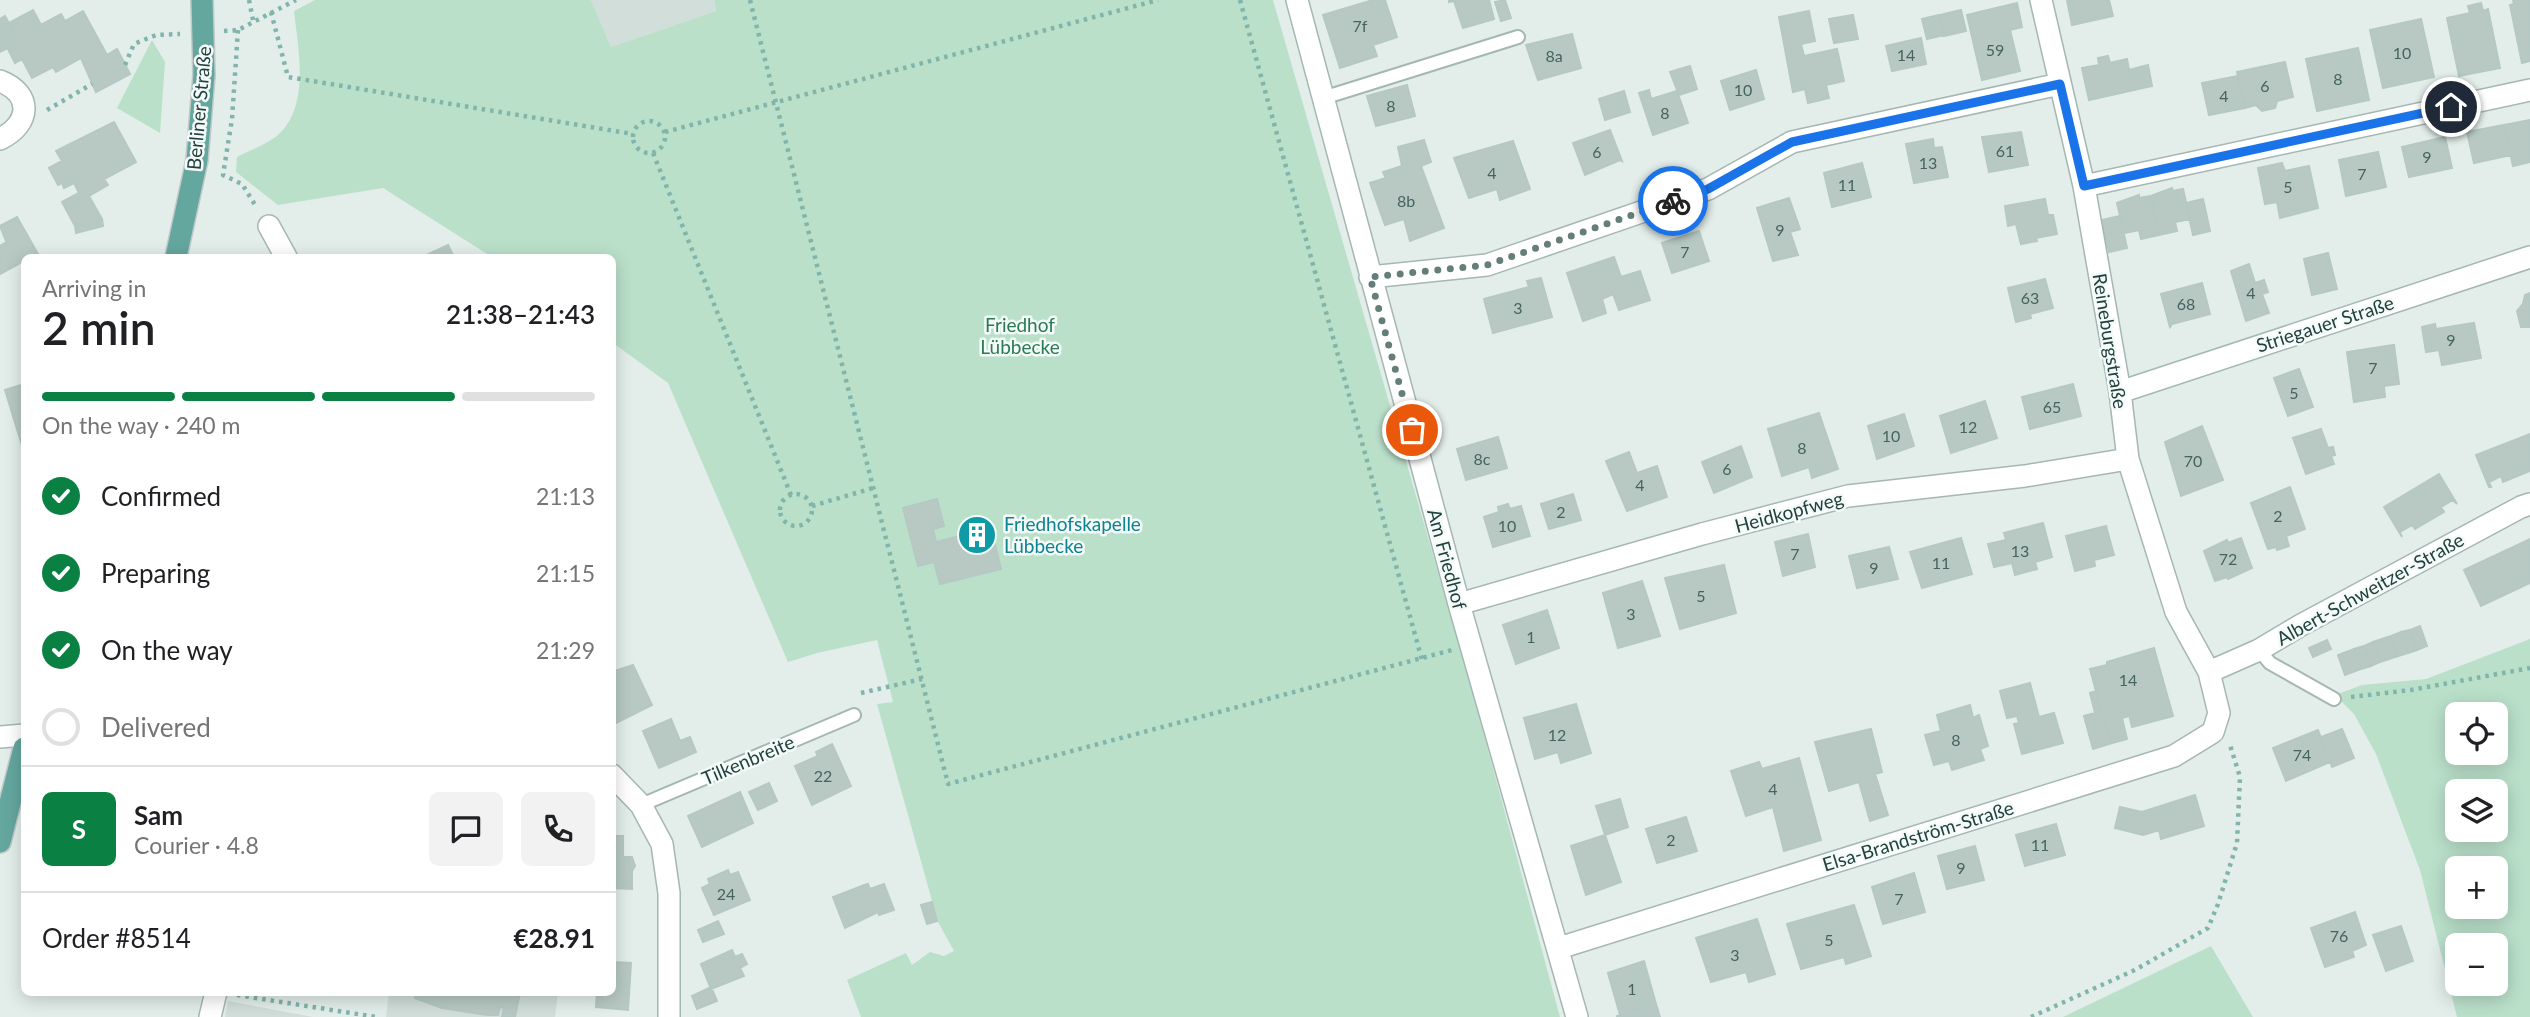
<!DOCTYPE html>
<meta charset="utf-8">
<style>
body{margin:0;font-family:Lato,sans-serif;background:#f2f2f2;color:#202124;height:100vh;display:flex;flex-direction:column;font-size:26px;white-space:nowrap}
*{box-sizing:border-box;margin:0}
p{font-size:23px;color:#757577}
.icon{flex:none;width:38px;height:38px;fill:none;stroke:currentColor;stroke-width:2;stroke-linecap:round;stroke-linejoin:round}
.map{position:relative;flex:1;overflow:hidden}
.side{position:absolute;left:21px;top:254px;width:595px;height:742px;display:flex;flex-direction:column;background:#fff;border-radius:10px;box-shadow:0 4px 18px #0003}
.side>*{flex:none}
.tools{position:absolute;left:2445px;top:702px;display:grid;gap:14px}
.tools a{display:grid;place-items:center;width:63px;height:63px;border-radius:10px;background:#fff;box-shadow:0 4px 18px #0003;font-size:35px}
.pin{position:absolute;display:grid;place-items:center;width:60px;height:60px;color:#fff;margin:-30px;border:4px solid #fff;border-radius:50%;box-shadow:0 2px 7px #0007}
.courier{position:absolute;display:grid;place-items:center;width:70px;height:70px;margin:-35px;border:5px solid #1a73e8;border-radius:50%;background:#fff;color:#222;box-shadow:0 2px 9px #0007}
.overview em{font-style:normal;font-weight:600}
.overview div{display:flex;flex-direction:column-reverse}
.overview{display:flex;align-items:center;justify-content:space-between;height:119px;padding:0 21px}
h1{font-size:46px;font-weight:600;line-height:52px}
.bar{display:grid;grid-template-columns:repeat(4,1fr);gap:10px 7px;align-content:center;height:84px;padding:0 21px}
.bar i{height:9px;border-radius:5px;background:#e0e0e0}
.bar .active{background:#0b8043}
.bar p{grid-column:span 4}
.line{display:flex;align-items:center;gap:18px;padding:0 21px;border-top:2px solid #e0e0e0}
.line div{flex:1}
.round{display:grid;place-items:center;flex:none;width:74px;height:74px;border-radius:10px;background:#f2f2f2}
ol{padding:0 21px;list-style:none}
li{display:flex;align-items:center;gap:21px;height:77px}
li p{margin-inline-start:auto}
li .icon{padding:7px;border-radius:50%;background:#0b8043;color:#fff;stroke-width:4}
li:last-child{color:#757577}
li i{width:38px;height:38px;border:4px solid #e0e0e0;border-radius:50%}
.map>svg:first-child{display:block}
</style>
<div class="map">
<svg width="2530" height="1017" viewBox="0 0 2530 1017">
<rect width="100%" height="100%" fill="#e3eeea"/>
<path fill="#d1deda" d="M591 0H714L716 11 611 47Z
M389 992H558L555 1017H386Z
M228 1001 313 1017H225Z"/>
<path fill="#bae0ca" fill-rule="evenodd" d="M315 0H591L611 47 716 11 714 0H1273L1470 683 1560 1017H861L847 980 906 953 912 965 930 952 944 956 954 951 938 922 877 704 893 702 877 640 817 653 788 662 668 383 613 343 612 257H492L383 188 278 205 236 172 237 157C251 150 270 143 280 133 310 103 298 48 294 11Z
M152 40 165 62 160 133 117 108Z
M2530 639V1017H2457L2420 870 2376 754 2354 714 2335 695 2362 685 2426 679ZM2457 714H2496V752H2457ZM2457 791H2496V830H2457ZM2457 868H2496V906H2457ZM2457 945H2496V984H2457Z
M2211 946 2253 1017H2063Z"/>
<path fill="#b8c9c4" stroke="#b5c8c3" stroke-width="2" d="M1373 0H1385L1397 37 1373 45 1377 56 1340 68 1323 15Z
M1449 0H1489L1494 19 1463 28 1454 1 1449 2Z
M1505 0 1511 18 1501 21 1495 2Z
M2067 0H2109L2113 16 2072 25Z
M2513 0H2530V61L2522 63 2510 5 2514 4Z
M2017 3 2022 27 2010 30 2020 71 1982 80 1967 15Z
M2481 3 2483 11 2488 9 2500 68 2459 76 2447 18 2470 13 2468 6Z
M33 10 41 25 61 14 65 21 83 11 107 55 117 49 130 74 96 92 81 58 56 72 53 67 32 78 22 59 15 63 2 37 13 31 9 23Z
M1961 10 1966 31 1944 36 1940 15Z
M1809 11 1815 41 1801 44 1804 56 1837 49 1844 81 1826 85 1829 98 1808 103 1805 89 1793 92 1779 17Z
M1853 15 1858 39 1834 43 1829 19Z
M1939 15 1944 35 1927 39 1922 19Z
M5 16 13 31 2 37 8 48 0 52V19Z
M2421 19 2434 77 2383 88 2370 30Z
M1572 34 1581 68 1538 80 1526 45Z
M1921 38 1926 64 1892 71 1886 46Z
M2358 48 2369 100 2317 111 2306 59Z
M2108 56 2110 63 2127 59 2129 70 2148 65 2152 86 2089 100 2082 68 2099 65 2098 58Z
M2285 62 2293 97 2277 101 2275 108 2262 111 2256 105 2245 108 2237 72Z
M1690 66 1697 89 1679 95 1670 72Z
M1756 70 1764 99 1730 110 1721 81Z
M2238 76 2245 108 2209 115 2202 83Z
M1407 85 1415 116 1376 126 1367 96Z
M1649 90 1651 99 1677 91 1688 123 1653 135 1639 93Z
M1624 91 1630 112 1605 120 1599 99Z
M2530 120V162L2513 166 2504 125Z
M114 122 136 162 104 179 108 185 89 196 102 219 75 226 62 202 79 193 74 183 64 188 62 183 58 185 49 168 62 161 56 151Z
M2504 125 2511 155 2474 163 2467 132Z
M1610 130 1622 161 1620 160 1585 175 1573 143Z
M2021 132 2028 165 1989 172 1982 137Z
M2445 137 2452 168 2409 177 2402 147Z
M1933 139 1934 148 1942 147 1948 177 1914 183 1906 144Z
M1424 140 1431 162 1421 166 1444 228 1410 241 1404 219 1385 225 1370 183 1386 178 1383 172 1402 166 1398 147Z
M1513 141 1530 189 1500 200 1497 189 1469 198 1454 158Z
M2378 152 2386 187 2346 196 2339 160Z
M1862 163 1871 197 1832 207 1824 173Z
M2282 163 2285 171 2309 166 2318 208 2280 218 2277 202 2265 204 2258 168Z
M2172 188 2173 191 2183 189 2190 219 2175 222 2177 231 2159 235 2151 196Z
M2139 195V198L2151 196 2159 235 2141 239 2139 230 2124 233 2117 203Z
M1789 198 1800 229 1790 232 1798 255 1773 261 1757 208Z
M2045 199 2048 215H2053L2057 234 2036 238 2037 241 2021 244 2016 224 2008 226 2005 206Z
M2203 199 2210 231 2193 235 2186 203Z
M2120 216 2127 248 2109 252 2102 220Z
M17 217 38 254 24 257V261L0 274V246L5 243 8 246 0 226Z
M102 219 103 226 76 233 75 226Z
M1699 231 1709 261 1672 273 1662 243Z
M448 245 454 257H422Z
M2328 253 2337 289 2312 295 2304 259Z
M1614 257 1621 277 1640 271 1650 300 1619 310 1613 294 1602 299 1606 313 1583 321 1567 273Z
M2249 264 2255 283 2264 280 2268 292 2262 294 2269 313 2246 321 2231 271Z
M1541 278 1552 317 1493 333 1484 299 1529 287 1527 281Z
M2045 279 2053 308 2030 314 2031 318 2016 322 2008 288Z
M2202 283 2210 314 2172 324 2170 327 2161 294Z
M2530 293V327H2521L2517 311 2523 304 2525 295Z
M2474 323 2481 358 2442 365 2439 350 2426 352 2422 327 2435 324 2436 329Z
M2394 345 2399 384 2384 386 2385 397 2354 402 2347 352Z
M2299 369 2313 407 2288 416 2274 378Z
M24 384V452L5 390Z
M2073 384 2081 416 2030 429 2022 397Z
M1985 401 1997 438 1951 453 1940 416Z
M1819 413 1838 469 1812 478 1809 467 1782 476 1768 429Z
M1904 414 1914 446 1877 459 1868 426Z
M2202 426 2223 480 2181 496 2165 442Z
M2321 429 2328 448 2333 447 2335 455 2331 456 2334 464 2306 474 2293 438Z
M2530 434V471L2503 482 2501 476 2489 482 2491 487H2489L2476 455Z
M1498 437 1507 468 1466 480 1457 449Z
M1741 446 1752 477 1714 493 1702 462Z
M1629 452 1637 473 1657 466 1667 497 1627 511 1606 461Z
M2439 474 2457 504 2453 500 2441 507 2444 512 2415 529 2412 525 2400 532 2402 537 2384 507Z
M2290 487 2305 529 2286 536 2289 546 2277 550 2276 547 2268 549 2251 503Z
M1573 494 1581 520 1549 529 1541 504Z
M937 499 944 526 933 529 936 542 991 528 1001 569 940 584 934 562 918 566 903 508Z
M1508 504 1510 509 1521 506 1530 536 1493 547 1484 517 1499 512 1498 507Z
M2043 523 2052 557 2035 562 2037 569 2015 575 2012 563 1994 567 1988 544 2006 540 2004 533Z
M2106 526 2114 555 2094 560 2095 566 2075 571 2066 536Z
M1808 534 1815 567 1783 576 1775 542Z
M1961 538 1972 574 1922 588 1910 552Z
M2241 538 2252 568 2228 579 2227 577 2215 581 2204 551 2227 540 2228 543Z
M2530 539V583L2481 606 2464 570Z
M1889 547 1898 579 1857 588 1849 556Z
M1724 565 1736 613 1680 629 1665 578Z
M1642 581 1660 636 1618 648 1603 593Z
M1547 610 1559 648 1516 664 1503 625Z
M2420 626 2427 646 2417 650 2410 630Z
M2410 630 2417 650 2408 653 2401 632Z
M2401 632 2408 653 2398 656 2391 636Z
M2391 636 2398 656 2389 659 2382 639Z
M2382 639 2389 659 2380 662 2373 642Z
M2327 640 2331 649 2313 657 2309 648Z
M2373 642 2380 662 2371 666 2364 646Z
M2364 646 2371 666 2361 669 2354 649Z
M2154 648 2173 716 2132 727 2127 706 2102 713 2090 669 2107 665V662Z
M2354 649 2361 669 2345 675 2338 655Z
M633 665 652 705 612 725V672Z
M2030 683 2039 717 2054 713 2063 743 2022 754 2014 724 2019 723 2017 716 2007 718 2000 691Z
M2096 691 2102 713 2127 706 2129 716 2122 718 2127 739 2112 743 2106 722 2087 727 2084 716 2095 713 2090 693Z
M1576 704 1591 753 1561 763 1558 752 1535 759 1524 718Z
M1970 705 1973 718 1979 715 1988 746 1980 749 1984 760 1952 770 1949 761 1934 765 1925 735 1941 731 1937 715Z
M671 719 680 741 690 737 696 752 659 768 643 731Z
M2106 722 2112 743 2093 749 2087 727Z
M1871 729 1882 772 1875 774 1888 815 1870 821 1859 782 1829 791 1815 742Z
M2342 729 2354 758 2332 767 2321 737Z
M2318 730 2330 762 2286 781 2273 748Z
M832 744 851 786 812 805 795 766 818 756 816 752Z
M1799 758 1821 840 1784 851 1773 807 1746 816 1731 771 1759 762 1762 769Z
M769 783 777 801 758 810 749 792Z
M740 792 753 823 702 847 688 816Z
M2195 795 2204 826 2161 839 2159 830 2143 835 2115 828 2120 807 2142 812Z
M1620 799 1628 827 1605 835 1596 806Z
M1686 817 1697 851 1657 863 1646 829Z
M2056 824 2065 855 2025 866 2016 835Z
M1605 835 1621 882 1586 895 1571 846Z
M612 836H623V857H632L635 866 632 871V889L612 888Z
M1975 846 1984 880 1947 889 1938 856Z
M728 870 730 875 738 872 750 900 714 915 702 888 710 884 708 879Z
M1914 873 1925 912 1883 924 1872 887Z
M867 884H868L870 889 884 884 894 910 879 915 878 912 845 928 833 897Z
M932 902 937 921 927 924 921 905Z
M1854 905 1871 956 1846 964 1844 957 1801 969 1787 924Z
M2355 912 2366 945 2352 951 2354 957 2325 967 2311 928Z
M1757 919 1775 974 1749 982 1746 972 1711 982 1696 938Z
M718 921 724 934 703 942 698 930Z
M2401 926 2413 961 2386 971 2373 935Z
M732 950 735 957 742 954 747 964 740 968 744 976 711 989 701 964Z
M1644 961 1656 1004 1620 1015 1608 973Z
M612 962 631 963 628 1010 596 1007 597 992H612Z
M711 987 717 1001 697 1009 692 996Z
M416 992H520L515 1017H502L504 1008 500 1007 498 1015H487L442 1008 415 998Z
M1656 1004 1660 1017H1617V1016Z"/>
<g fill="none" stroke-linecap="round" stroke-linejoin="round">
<defs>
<path id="service" d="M1323 98 1518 37
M2259 650 2270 663 2334 699
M641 805 854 715"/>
<path id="minor" d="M1297 0 1459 604 1577 1017
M0 81C33 94 31 124 0 139
M2084 186 2530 90
M269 226 286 257
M1370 277 1487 265 1708 189 1792 142 2060 84
M2120 392 2530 257
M1459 604 1702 534 1848 496 2025 476 2128 459
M2209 672 2259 650 2301 625 2521 507 2530 504
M0 737 24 735
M612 775 641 805 662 844 669 893V1017
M1559 948 2174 756 2213 732 2219 713 2209 672 2176 612 2128 459 2120 392 2084 186 2041 0
M210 1017 216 992"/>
<path id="primary" d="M176 257 197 160 204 75 202 0
M0 842 24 748"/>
</defs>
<use href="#service" stroke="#a5b7b3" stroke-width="16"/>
<use href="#minor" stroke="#a5b7b3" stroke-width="24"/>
<use href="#primary" stroke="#c1cac9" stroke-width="24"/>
<path stroke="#81b4ab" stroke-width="4.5" stroke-dasharray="3.5 5" stroke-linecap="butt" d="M249 0 253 20
M750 0 948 784 1452 650
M1240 0 1422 660
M271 12 288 77 633 134
M238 30 232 119 223 175 242 184 257 208
M224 31 238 30 296 0
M125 65 134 44 156 35 180 34
M47 110 92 84
M633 137a16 16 0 1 1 32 0a16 16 0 1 1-32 0Z
M665 132 1158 0
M653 153 791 495
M780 510a16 16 0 1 1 32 0a16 16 0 1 1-32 0Z
M812 506 873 488
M861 693 922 679
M2351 697 2411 690 2530 668
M237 995 376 1017
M2031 1017 2135 970 2208 928 2218 904 2237 843 2240 777 2230 745"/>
<use href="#service" stroke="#fff" stroke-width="12"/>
<use href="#minor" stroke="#fff" stroke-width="21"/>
<use href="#primary" stroke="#64a79f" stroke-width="21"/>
</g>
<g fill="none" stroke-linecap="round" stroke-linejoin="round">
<path stroke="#657e7a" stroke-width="7" stroke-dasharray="0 12.6" d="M1412 430 1370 277 1487 265 1673 201"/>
<path stroke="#1a73e8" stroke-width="9" d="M1673 201 1708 189 1792 142 2060 84 2084 186 2451 107"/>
</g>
<defs>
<symbol id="building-disc" viewBox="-11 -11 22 22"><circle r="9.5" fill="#0f9aa8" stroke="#f4faf8"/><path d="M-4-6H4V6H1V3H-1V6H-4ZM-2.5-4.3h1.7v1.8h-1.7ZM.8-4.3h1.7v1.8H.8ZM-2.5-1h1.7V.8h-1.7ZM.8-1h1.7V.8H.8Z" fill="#fff"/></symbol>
</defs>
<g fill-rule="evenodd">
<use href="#building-disc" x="955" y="513" width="44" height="44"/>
</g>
<g text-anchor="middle" stroke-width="5" stroke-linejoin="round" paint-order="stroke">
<g font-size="16" fill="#47635f">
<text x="1360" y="32">7f</text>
<text x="1995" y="56">59</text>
<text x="2402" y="59">10</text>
<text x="1906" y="61">14</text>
<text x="1554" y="62">8a</text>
<text x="2338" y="85">8</text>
<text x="2265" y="92">6</text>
<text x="1743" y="96">10</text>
<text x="2224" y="102">4</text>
<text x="1391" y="112">8</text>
<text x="1665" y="119">8</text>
<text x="2005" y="157">61</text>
<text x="1597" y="158">6</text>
<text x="2427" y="163">9</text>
<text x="1928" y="169">13</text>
<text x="1492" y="179">4</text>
<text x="2362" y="180">7</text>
<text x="1847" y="191">11</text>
<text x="2288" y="193">5</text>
<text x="1406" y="207">8b</text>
<text x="1780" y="236">9</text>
<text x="1685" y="258">7</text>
<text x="2251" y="299">4</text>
<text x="2030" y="304">63</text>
<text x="2186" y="310">68</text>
<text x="1518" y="314">3</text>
<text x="2451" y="346">9</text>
<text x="2373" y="374">7</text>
<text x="2294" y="399">5</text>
<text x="2052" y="413">65</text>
<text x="1968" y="433">12</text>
<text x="1891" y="442">10</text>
<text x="1802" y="454">8</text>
<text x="1482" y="465">8c</text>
<text x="2193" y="467">70</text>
<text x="1727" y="475">6</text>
<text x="1640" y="491">4</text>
<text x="1561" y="518">2</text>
<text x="2278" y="522">2</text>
<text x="1507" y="532">10</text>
<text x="2020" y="557">13</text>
<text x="1795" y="560">7</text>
<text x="2228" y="565">72</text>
<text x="1941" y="569">11</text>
<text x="1874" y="574">9</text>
<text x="1701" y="602">5</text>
<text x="1631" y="620">3</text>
<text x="1531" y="643">1</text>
<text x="2128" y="686">14</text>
<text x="1557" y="741">12</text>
<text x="1956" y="746">8</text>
<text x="2302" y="761">74</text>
<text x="823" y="782">22</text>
<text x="1773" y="795">4</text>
<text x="1671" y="846">2</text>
<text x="2040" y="851">11</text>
<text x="1961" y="874">9</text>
<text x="726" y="900">24</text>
<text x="1899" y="905">7</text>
<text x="2339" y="942">76</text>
<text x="1829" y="946">5</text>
<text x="1735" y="961">3</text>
<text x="1632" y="995">1</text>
</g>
<g font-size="19" fill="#21413d" stroke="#f4faf8">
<text transform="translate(199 108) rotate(-85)" y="7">Berliner Straße</text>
<text transform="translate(2325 324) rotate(-18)" y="7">Striegauer Straße</text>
<text transform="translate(2110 341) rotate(81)" y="7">Reineburgstraße</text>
<text transform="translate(1789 512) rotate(-15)" y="7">Heidkopfweg</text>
<text transform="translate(1447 559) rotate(75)" y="7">Am Friedhof</text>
<text transform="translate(2370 589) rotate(-29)" y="7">Albert-Schweitzer-Straße</text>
<text transform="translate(748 760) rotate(-23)" y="7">Tilkenbreite</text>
<text transform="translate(1918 836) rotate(-17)" y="7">Elsa-Brandström-Straße</text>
</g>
<g font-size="19" fill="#287b53" stroke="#f4faf8">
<text x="1020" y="332">Friedhof<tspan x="1020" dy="22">Lübbecke</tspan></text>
</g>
<g font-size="19" fill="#0d838f" stroke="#f4faf8" text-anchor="start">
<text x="1004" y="531">Friedhofskapelle<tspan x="1004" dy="22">Lübbecke</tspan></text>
</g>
</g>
</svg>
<div class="tools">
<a><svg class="icon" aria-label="locate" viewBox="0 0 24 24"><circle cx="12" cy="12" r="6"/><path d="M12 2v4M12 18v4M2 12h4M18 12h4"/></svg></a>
<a><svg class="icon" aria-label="layers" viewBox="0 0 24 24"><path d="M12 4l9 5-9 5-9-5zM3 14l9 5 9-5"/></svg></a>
<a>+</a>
<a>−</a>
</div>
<div class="pin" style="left:1412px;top:430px;background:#ea580c"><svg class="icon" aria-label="bag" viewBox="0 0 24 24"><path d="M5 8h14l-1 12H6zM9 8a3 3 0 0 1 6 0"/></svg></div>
<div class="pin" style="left:2451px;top:107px;background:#1f2937"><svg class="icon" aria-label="home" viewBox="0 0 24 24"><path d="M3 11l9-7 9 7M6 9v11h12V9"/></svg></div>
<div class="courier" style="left:1673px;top:201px"><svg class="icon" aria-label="bike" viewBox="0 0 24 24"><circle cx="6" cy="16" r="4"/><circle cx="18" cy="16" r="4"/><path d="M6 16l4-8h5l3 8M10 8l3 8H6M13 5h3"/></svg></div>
<section class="side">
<div class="overview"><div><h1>2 min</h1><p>Arriving in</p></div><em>21:38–21:43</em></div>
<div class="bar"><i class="active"></i><i class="active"></i><i class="active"></i><i></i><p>On the way · 240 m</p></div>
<ol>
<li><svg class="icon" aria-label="check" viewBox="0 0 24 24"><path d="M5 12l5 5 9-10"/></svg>Confirmed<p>21:13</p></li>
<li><svg class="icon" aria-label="check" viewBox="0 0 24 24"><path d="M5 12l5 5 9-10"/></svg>Preparing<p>21:15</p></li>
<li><svg class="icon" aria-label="check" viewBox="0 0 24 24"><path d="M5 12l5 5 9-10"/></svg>On the way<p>21:29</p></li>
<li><i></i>Delivered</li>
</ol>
<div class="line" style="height:126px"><b class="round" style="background:#0b8043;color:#fff">S</b><div><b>Sam</b><p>Courier · 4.8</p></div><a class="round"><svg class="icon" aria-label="chat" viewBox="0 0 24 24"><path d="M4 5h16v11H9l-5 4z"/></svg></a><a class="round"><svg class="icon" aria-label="phone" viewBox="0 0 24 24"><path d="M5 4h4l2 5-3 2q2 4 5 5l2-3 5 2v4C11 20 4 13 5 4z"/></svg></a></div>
<div class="line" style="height:91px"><div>Order #8514</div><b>€28.91</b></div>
</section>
</div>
